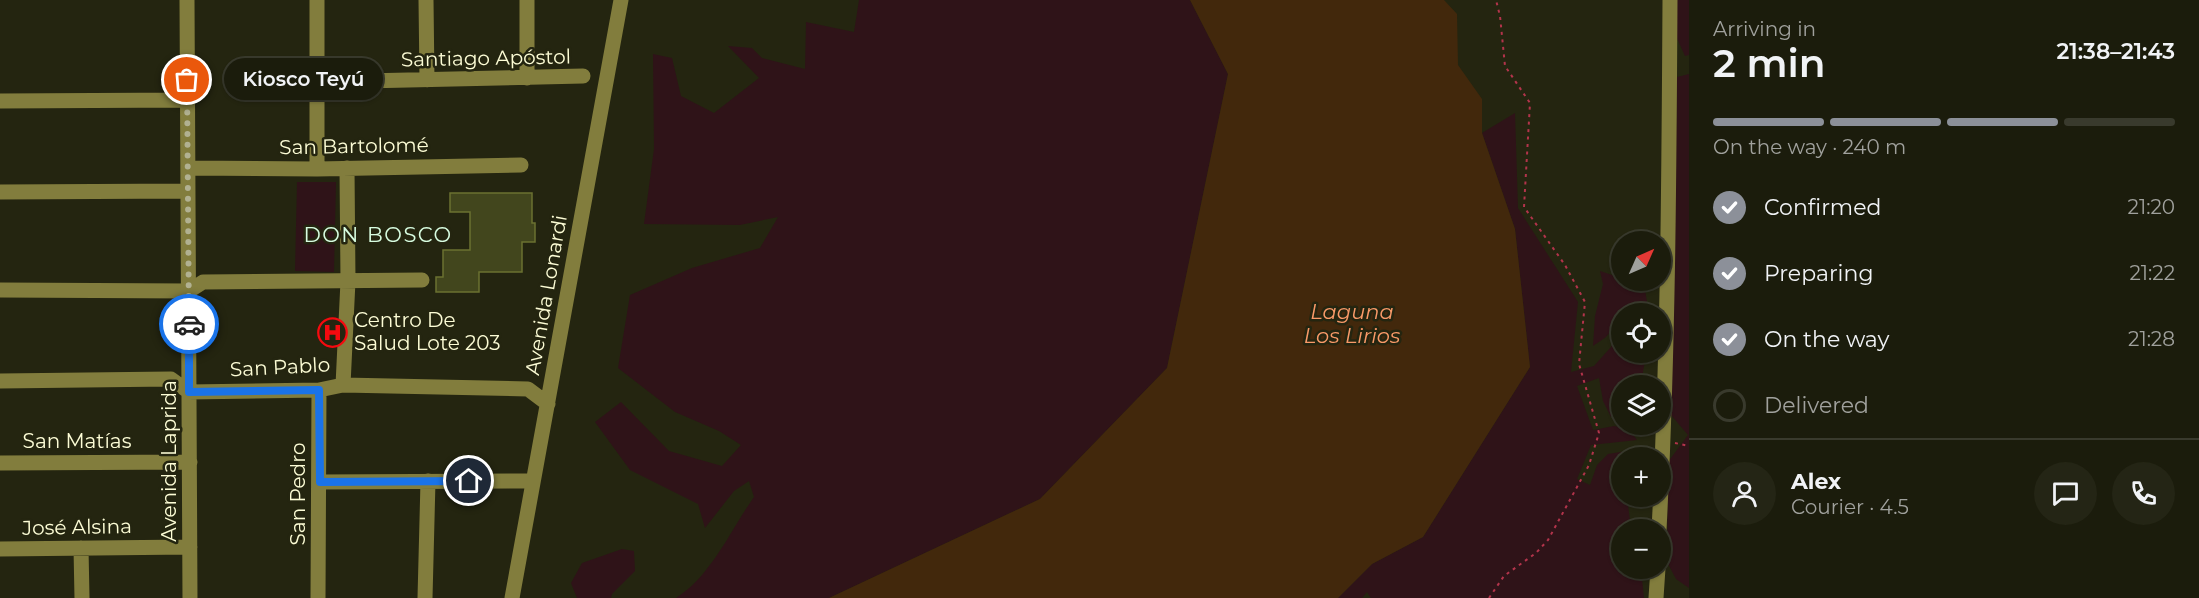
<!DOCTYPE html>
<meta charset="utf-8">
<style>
body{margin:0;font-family:Montserrat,sans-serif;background:#242515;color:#f1f3f6;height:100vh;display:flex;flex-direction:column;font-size:22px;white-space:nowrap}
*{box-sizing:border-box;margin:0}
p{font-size:20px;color:#a0a19d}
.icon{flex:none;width:33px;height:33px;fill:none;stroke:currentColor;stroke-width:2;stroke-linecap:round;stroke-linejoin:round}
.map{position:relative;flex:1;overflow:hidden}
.sheet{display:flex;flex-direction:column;background:#1b1c0c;width:510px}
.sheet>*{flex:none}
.needle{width:39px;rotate:45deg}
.fabs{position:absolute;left:1611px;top:231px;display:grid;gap:12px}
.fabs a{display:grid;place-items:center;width:60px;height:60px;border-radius:50%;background:#1b1c0c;box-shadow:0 2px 4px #0004,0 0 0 2px #393a2d;font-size:30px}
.pin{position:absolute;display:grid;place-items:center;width:51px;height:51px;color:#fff;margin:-26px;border:3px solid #fff;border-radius:50%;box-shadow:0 2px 6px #0007}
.courier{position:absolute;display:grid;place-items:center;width:60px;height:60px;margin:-30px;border:4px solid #1a73e8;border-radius:50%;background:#fff;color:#222;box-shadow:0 2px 8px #0007}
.bubble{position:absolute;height:42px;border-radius:21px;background:#1b1c0c;box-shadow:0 2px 4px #0004,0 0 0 2px #393a2d;font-size:20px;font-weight:600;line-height:42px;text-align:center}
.head em{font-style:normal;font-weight:600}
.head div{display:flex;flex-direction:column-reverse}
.head{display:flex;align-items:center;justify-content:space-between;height:102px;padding:0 24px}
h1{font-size:39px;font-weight:600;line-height:45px}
.bar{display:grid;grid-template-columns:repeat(4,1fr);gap:9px 6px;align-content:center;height:72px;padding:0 24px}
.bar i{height:8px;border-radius:4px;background:#393a2d}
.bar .selected{background:#8c9099}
.bar p{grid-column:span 4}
.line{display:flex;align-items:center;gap:15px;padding:0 24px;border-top:2px solid #393a2d}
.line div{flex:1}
.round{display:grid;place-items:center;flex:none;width:63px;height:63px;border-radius:32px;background:#242515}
ol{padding:0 24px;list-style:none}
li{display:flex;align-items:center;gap:18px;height:66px}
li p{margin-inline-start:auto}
li .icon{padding:6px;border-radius:50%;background:#8c9099;color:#fff;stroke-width:4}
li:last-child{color:#a0a19d}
li i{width:33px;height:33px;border:3px solid #393a2d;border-radius:50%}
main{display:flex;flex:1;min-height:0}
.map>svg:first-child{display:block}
</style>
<main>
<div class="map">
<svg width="1689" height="598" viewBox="0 0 1689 598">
<rect width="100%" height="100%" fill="#242510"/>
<path fill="#2f1318" d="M859 0H1190L1228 74 1167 368 1040 499 829 598H676C711 576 730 531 754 497L749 481 734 491 705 528 698 504 630 470 595 422 621 402 669 451 722 466 741 445 719 431 675 412 618 368 630 295 692 268 760 248 778 217 740 225 644 224 654 149 653 54 672 58 681 96 714 113 759 78 728 46 752 48 762 58 805 69 806 22 854 32Z
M1677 0H1689V55L1685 56 1675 34Z
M1689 74V588L1676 579 1667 562 1668 462 1688 435 1671 415 1677 77Z
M1515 113 1518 208 1578 302 1571 372 1594 366 1611 347 1618 323 1606 337 1593 346 1595 316 1603 284 1600 271 1621 278 1622 280 1628 281 1645 290 1649 313 1622 314V352L1646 353 1641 385 1622 386 1621 413 1611 417 1603 401 1599 378 1577 386 1593 430 1614 426 1629 429 1637 440 1591 445 1577 479 1590 485 1597 465 1608 454 1633 450 1642 457 1622 458 1621 464 1611 467V478L1621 486 1622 496 1627 497 1630 521 1633 529 1622 530V568L1641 569 1644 598H1371L1367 592 1362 598H1338L1372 564 1423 537 1530 367 1515 229 1482 133Z
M297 182H336L334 272 295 271Z
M622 549 634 551 635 571 612 594 611 598H577L571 583 582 563Z"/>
<path fill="#42280c" d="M1190 0H1444L1457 14 1458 65 1482 99V133L1515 229 1530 367 1423 537 1372 564 1338 598H829L1040 499 1167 368 1228 74Z"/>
<path fill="#42461d" stroke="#6b7130" stroke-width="1.5" d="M450 193H532V223H535V242H522V272H479V292H436V277H443V250H470V212H450Z"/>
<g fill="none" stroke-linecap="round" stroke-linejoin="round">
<path stroke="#b3344b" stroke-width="2" stroke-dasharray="3 4.5" stroke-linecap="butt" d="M1675 443 1689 446
M1489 598 1504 576 1536 553 1548 540 1589 465 1599 433 1579 364 1585 302 1565 265 1524 207 1530 103 1505 66 1500 16 1496 0"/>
<path stroke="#827d3d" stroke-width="15" d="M187 0 190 598
M317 0V169
M426 0 427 80
M527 78V0
M318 82 583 76
M0 101 187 100
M188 168 317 169 521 165
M0 192 188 191
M0 290 189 291 203 282 422 280
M0 381 171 379 189 392 319 390 343 385 528 389 548 404
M343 385 348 281 347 168
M0 463 190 462
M320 482 532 481
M1659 530C1668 353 1669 177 1670 0
M81 548 82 598
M0 549 190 547
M318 598 319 390
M425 598 428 481
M512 598 621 0
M1656 598 1658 568"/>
</g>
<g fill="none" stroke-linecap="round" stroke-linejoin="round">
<path stroke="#b1b191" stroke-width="6" stroke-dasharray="0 10.8" d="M187 80 189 324"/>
<path stroke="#1a73e8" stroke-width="8" d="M189 324V392L319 390 320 482 469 481"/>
</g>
<defs>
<symbol id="hospital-ring" viewBox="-11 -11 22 22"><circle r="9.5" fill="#242510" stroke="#f50a0f" stroke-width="1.5"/><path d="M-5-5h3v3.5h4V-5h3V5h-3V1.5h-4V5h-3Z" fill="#f50a0f"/></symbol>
</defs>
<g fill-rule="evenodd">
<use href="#hospital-ring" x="316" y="316" width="33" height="33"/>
</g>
<g text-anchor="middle" stroke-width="5" stroke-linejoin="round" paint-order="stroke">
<g font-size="20" fill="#fdfdd6" stroke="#242510">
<text transform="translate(486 58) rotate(-1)" y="7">Santiago Apóstol</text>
<text transform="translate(354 146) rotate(-1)" y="7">San Bartolomé</text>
<text transform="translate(546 295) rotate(-80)" y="7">Avenida Lonardi</text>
<text transform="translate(280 367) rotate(-3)" y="7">San Pablo</text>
<text x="77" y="448">San Matías</text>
<text transform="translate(169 461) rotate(-90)" y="7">Avenida Laprida</text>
<text transform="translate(298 494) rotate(-90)" y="7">San Pedro</text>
<text transform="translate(77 527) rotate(-1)" y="7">José Alsina</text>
</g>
<g font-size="20" fill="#fdfdd6" stroke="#242510" text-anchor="start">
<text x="354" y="327">Centro De<tspan x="354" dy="23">Salud Lote 203</tspan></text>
</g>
<g font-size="21" letter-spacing="1.5" fill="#d8fde1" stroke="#242510">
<text x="378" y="242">DON BOSCO</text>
</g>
<g font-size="21" font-style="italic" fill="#f99a68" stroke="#242510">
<text x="1352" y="319">Laguna<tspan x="1352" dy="24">Los Lirios</tspan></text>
</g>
</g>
</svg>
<div class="fabs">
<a><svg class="needle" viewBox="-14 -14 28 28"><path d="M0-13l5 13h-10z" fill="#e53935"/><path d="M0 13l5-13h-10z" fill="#a0a19d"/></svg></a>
<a><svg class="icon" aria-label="locate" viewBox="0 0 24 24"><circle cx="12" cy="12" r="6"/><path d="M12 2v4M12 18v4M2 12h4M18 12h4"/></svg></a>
<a><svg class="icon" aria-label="layers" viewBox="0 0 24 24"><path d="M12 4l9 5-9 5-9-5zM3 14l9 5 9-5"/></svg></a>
<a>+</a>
<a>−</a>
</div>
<div class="pin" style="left:187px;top:80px;background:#ea580c"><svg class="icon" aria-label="bag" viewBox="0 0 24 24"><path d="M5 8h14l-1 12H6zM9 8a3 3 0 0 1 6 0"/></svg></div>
<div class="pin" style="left:469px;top:481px;background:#1f2937"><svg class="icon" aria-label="home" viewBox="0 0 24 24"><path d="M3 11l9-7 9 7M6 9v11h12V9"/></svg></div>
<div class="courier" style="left:189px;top:324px"><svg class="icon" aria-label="car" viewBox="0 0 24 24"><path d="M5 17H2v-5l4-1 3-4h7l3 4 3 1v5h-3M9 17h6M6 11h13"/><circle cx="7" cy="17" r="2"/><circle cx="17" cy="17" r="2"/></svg></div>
<div class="bubble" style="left:224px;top:58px;width:159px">Kiosco Teyú</div>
</div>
<section class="sheet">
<div class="head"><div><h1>2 min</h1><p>Arriving in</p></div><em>21:38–21:43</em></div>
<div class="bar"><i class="selected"></i><i class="selected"></i><i class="selected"></i><i></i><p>On the way · 240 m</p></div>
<ol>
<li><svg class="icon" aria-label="check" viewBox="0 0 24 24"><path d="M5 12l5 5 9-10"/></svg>Confirmed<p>21:20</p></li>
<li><svg class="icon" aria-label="check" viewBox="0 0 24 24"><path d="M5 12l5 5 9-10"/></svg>Preparing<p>21:22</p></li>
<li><svg class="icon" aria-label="check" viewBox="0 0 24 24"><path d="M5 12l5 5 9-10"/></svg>On the way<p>21:28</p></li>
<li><i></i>Delivered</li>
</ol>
<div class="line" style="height:108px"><a class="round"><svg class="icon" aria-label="person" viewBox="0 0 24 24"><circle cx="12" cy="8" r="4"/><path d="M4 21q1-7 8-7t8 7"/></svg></a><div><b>Alex</b><p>Courier · 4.5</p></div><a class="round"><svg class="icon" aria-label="chat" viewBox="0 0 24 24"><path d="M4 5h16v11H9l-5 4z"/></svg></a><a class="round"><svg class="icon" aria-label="phone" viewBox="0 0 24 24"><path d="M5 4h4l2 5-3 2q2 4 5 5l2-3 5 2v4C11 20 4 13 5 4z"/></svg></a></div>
</section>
</main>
